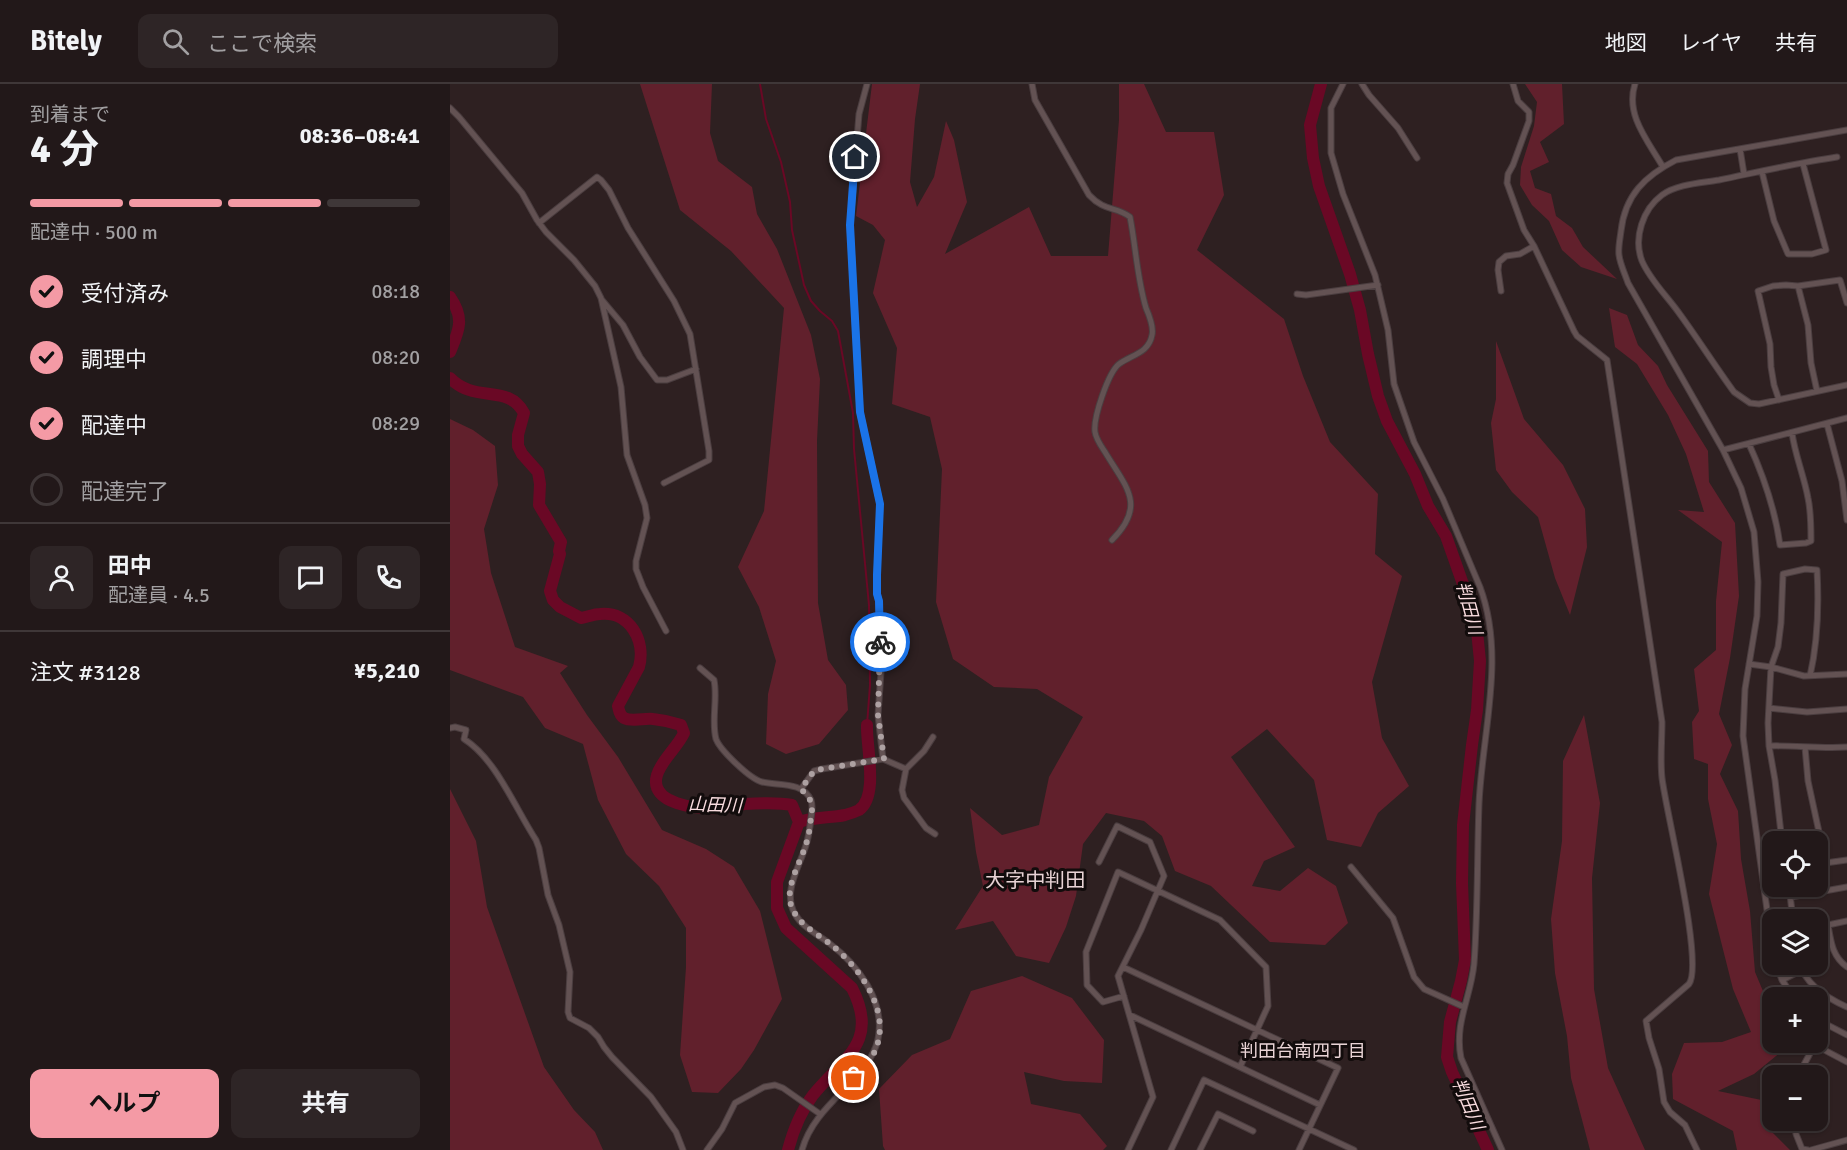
<!DOCTYPE html>
<html lang="ja">
<meta charset="utf-8">
<style>
body{margin:0;font-family:Signika,"Noto Sans JP",sans-serif;background:#2e2526;color:#f1f3f6;height:100vh;display:flex;flex-direction:column;font-size:22px;white-space:nowrap}
*{box-sizing:border-box;margin:0}
p{font-size:20px;color:#a2a0a2}
.icon{flex:none;width:33px;height:33px;fill:none;stroke:currentColor;stroke-width:2;stroke-linecap:round;stroke-linejoin:round}
.map{position:relative;flex:1;overflow:hidden}
.drawer{display:flex;flex-direction:column;background:#221819;width:450px}
.drawer>*{flex:none}
.buttons{position:absolute;left:1312px;top:747px;display:grid;gap:12px}
.buttons a{display:grid;place-items:center;width:66px;height:66px;border-radius:12px;background:#221819;box-shadow:0 2px 4px #0004,0 0 0 2px #3f3738;font-size:30px}
.pin{position:absolute;display:grid;place-items:center;width:51px;height:51px;color:#fff;margin:-26px;border:3px solid #fff;border-radius:50%;box-shadow:0 2px 6px #0007}
.courier{position:absolute;display:grid;place-items:center;width:60px;height:60px;margin:-30px;border:4px solid #1a73e8;border-radius:50%;background:#fff;color:#222;box-shadow:0 2px 8px #0007}
.head em{font-style:normal;font-weight:700}
.head div{display:flex;flex-direction:column-reverse}
.head{display:flex;align-items:center;justify-content:space-between;height:102px;padding:0 30px}
h1{font-size:39px;font-weight:700;line-height:45px}
.bar{display:grid;grid-template-columns:repeat(4,1fr);gap:9px 6px;align-content:center;height:72px;padding:0 30px}
.bar i{height:8px;border-radius:4px;background:#3f3738}
.bar .current{background:#f49aa5}
.bar p{grid-column:span 4}
.line{display:flex;align-items:center;gap:15px;padding:0 30px;border-top:2px solid #3f3738}
.line div{flex:1}
.round{display:grid;place-items:center;flex:none;width:63px;height:63px;border-radius:12px;background:#2e2526}
ol{padding:0 30px;list-style:none}
li{display:flex;align-items:center;gap:18px;height:66px}
li p{margin-inline-start:auto}
li .icon{padding:6px;border-radius:50%;background:#f49aa5;color:#111;stroke-width:4}
li:last-child{color:#a2a0a2}
li i{width:33px;height:33px;border:3px solid #3f3738;border-radius:50%}
.action{display:flex;gap:12px;margin-top:auto;padding:12px 30px}
.action a{flex:1;height:69px;border-radius:12px;background:#f49aa5;color:#111;font-size:24px;font-weight:700;line-height:69px;text-align:center}
.action a+a{background:#2e2526;color:#f1f3f6}
header{display:flex;align-items:center;gap:36px;box-sizing:border-box;height:84px;padding:0 30px;background:#221819;border-bottom:2px solid #3f3738}
header strong{font-size:28px}
nav{display:flex;gap:33px;margin-inline-start:auto;font-size:21px}
.search{width:420px;height:54px;background:#2e2526;display:flex;align-items:center;gap:15px;box-sizing:border-box;padding:0 21px;border-radius:12px;color:#a2a0a2;font-size:22px}
main{display:flex;flex:1;min-height:0}
.map>svg:first-child{display:block}
</style>
<header>
<strong>Bitely</strong>
<div class="search"><svg class="icon" aria-label="search" viewBox="0 0 24 24"><circle cx="10" cy="10" r="6"/><path d="M15 15l6 6"/></svg>ここで検索</div>
<nav><a>地図</a><a>レイヤ</a><a>共有</a></nav>
</header>
<main>
<section class="drawer">
<div class="head"><div><h1>4 分</h1><p>到着まで</p></div><em>08:36–08:41</em></div>
<div class="bar"><i class="current"></i><i class="current"></i><i class="current"></i><i></i><p>配達中 · 500 m</p></div>
<ol>
<li><svg class="icon" aria-label="check" viewBox="0 0 24 24"><path d="M5 12l5 5 9-10"/></svg>受付済み<p>08:18</p></li>
<li><svg class="icon" aria-label="check" viewBox="0 0 24 24"><path d="M5 12l5 5 9-10"/></svg>調理中<p>08:20</p></li>
<li><svg class="icon" aria-label="check" viewBox="0 0 24 24"><path d="M5 12l5 5 9-10"/></svg>配達中<p>08:29</p></li>
<li><i></i>配達完了</li>
</ol>
<div class="line" style="height:108px"><a class="round"><svg class="icon" aria-label="person" viewBox="0 0 24 24"><circle cx="12" cy="8" r="4"/><path d="M4 21q1-7 8-7t8 7"/></svg></a><div><b>田中</b><p>配達員 · 4.5</p></div><a class="round"><svg class="icon" aria-label="chat" viewBox="0 0 24 24"><path d="M4 5h16v11H9l-5 4z"/></svg></a><a class="round"><svg class="icon" aria-label="phone" viewBox="0 0 24 24"><path d="M5 4h4l2 5-3 2q2 4 5 5l2-3 5 2v4C11 20 4 13 5 4z"/></svg></a></div>
<div class="line" style="height:78px"><div>注文 #3128</div><b>¥5,210</b></div>
<div class="action"><a>ヘルプ</a><a>共有</a></div>
</section>
<div class="map">
<svg width="1397" height="1066" viewBox="0 0 1397 1066">
<rect width="100%" height="100%" fill="#2e2021"/>
<path fill="#61202c" d="M190 0H262L260 49 268 77 302 103 307 130 327 165 361 251 370 295 367 357 368 519 378 576 396 601 398 626 369 660 336 670 316 660 318 610 326 577 309 523 288 483 314 427 334 224 281 167 230 126Z
M422 0H470L465 35 460 98 467 123 484 93 496 37 504 56 517 118 495 170 579 123 601 172H658L669 36V0H694L716 48H764L774 111 747 166 834 235 853 292 880 358 928 410 925 470 952 492 922 598 932 654 959 702 928 729 911 763 877 756 864 696 817 645 781 673 845 763 814 777 802 802 830 807 858 784 886 802 898 839 875 861 820 858 761 802 725 787 712 752 694 737 656 729 633 760 626 812 616 843 599 879 566 872 543 837 505 846 533 802 526 768 520 724 552 751 589 741 599 693 633 633 587 605 544 603 503 575 486 518 492 385 480 333 442 320 447 264 423 209 435 156 423 141 406 132Z
M1075 0H1112L1114 40 1090 58 1099 78 1080 87 1085 104 1101 110 1106 132 1122 144 1133 163 1167 195 1131 183 1112 166 1099 137 1082 121 1070 101 1071 83 1084 42 1087 18Z
M1159 224 1177 231 1188 261 1208 282 1217 301 1258 367 1259 398 1285 439 1289 512 1280 574 1269 630 1282 661 1270 690 1288 727 1291 775 1300 827 1305 888 1323 931V958L1330 959 1332 967 1304 990 1268 1007 1321 1018V1047L1340 1066H1287L1283 1047 1223 1015 1222 990 1234 959 1272 958 1301 948 1283 905 1259 810 1267 760 1258 715V680L1244 675 1242 638 1249 627 1244 585 1266 566V517L1272 458 1228 426 1254 428 1236 370 1218 331 1187 280 1165 263Z
M1046 257 1074 335 1113 381 1135 425 1137 463 1120 531 1105 494 1088 433 1062 408 1046 386 1041 339 1046 315Z
M0 335 23 346 45 362 48 401 34 445 41 489 65 563 118 582 110 589 137 631 168 673 212 746 256 765 284 783 310 827 332 915 304 966 291 985 268 1009 242 1008 230 971 236 883V844L209 802 176 770 148 716 133 660 95 644 73 613 0 586Z
M1134 631 1150 719 1142 794 1144 905 1158 984 1195 1066H1140L1121 994 1117 952 1105 889 1101 835 1112 757 1113 677Z
M0 705 26 757 37 823 94 983 124 1026 145 1048 153 1066H0Z
M572 892 622 914 654 956 652 999 614 997 574 988 581 1020 630 1030 657 1062 653 1066H435L433 1062 429 1005 462 971 500 955 521 907Z"/>
<g fill="none" stroke-linecap="round" stroke-linejoin="round">
<path stroke="#6a0825" stroke-width="2" d="M310 0 316 35 331 78 340 118 342 146 354 201 361 217 370 227 382 237 388 247 403 329 404 365 419 521 420 601 417 641"/>
<path stroke="#6a0825" stroke-width="12" d="M871 0 860 41 863 74 869 102 900 190 910 226 918 270 928 312 937 337 965 390 978 422 996 452 1026 537 1030 577 1027 626 1022 661 1013 741 1012 799 1015 876 1011 897 1000 938 997 973 1002 988 1038 1066
M0 213C15 235 9 246 0 268
M0 294C25 320 58 299 74 329L68 351V362L72 370 88 388 90 400 89 421 111 458 109 467 110 470 100 507 103 516 110 523 131 534C137 533 144 530 150 530 180 527 196 557 189 583L168 622C169 626 169 631 174 634 181 638 195 634 203 635 213 636 222 638 231 641L234 649C227 664 212 675 207 691 198 721 249 725 267 724 277 724 286 721 295 720 310 719 327 718 342 721L349 738
M349 738C364 733 380 734 395 731 399 730 405 728 409 726 429 712 416 662 417 641
M338 1066C343 1047 351 1027 363 1011 393 974 430 959 402 904L336 844 327 824V798L349 738"/>
<defs>
<path id="minor" d="M582 0 585 16 639 111C655 128 666 122 680 133 686 164 687 194 696 224 699 231 704 243 702 251 699 269 681 271 669 280 658 289 643 334 645 348 646 355 651 362 655 368 676 403 697 421 662 456
M893 0 881 24V69L893 110 925 191 938 246 944 300 964 358 993 415 1030 503C1056 573 1032 649 1029 720 1027 774 1028 827 1024 880 1021 913 1004 939 1011 974L1052 1066
M912 0 919 11 948 44 967 74
M1063 0 1068 17 1079 28V37L1063 81 1058 90 1057 99 1074 146 1084 162 1124 247 1127 252 1157 276 1212 638C1212 657 1210 676 1212 694 1216 728 1254 879 1239 900L1196 937 1199 954 1209 985 1214 1018 1220 1028 1235 1041 1247 1066
M1185 0C1175 31 1198 57 1213 83
M0 24 9 33 72 109 87 136 96 148 124 176 145 202 151 214 171 303 177 371 195 421 197 434 186 477V485L193 503 216 547
M1290 65 1294 90
M1387 73C1347 79 1308 88 1269 96 1252 99 1227 100 1212 111 1193 125 1183 154 1192 177 1200 196 1217 212 1229 229 1248 255 1265 282 1284 308L1300 319 1309 320 1397 301
M1312 88 1324 137 1338 170H1362L1376 166 1353 80
M89 139 147 93 151 96 159 106 178 144 224 217 240 250 259 367V376L214 399
M1348 202 1358 241 1361 279 1367 307
M1051 207 1048 186 1049 178 1056 172 1070 170 1084 162
M847 210 856 211 928 201
M152 216 173 241 190 273 207 296H217L246 285
M1329 316 1324 301 1321 283 1320 260 1308 207 1323 202 1336 201 1348 202 1390 196 1397 219
M1377 340 1392 397 1397 436
M1299 360C1314 393 1325 425 1330 461L1356 459 1361 457C1361 442 1361 428 1358 414 1354 392 1345 371 1342 349
M1273 366 1397 334
M1299 580 1321 583 1354 592 1397 590
M250 584 264 596C268 615 261 636 266 655 270 666 300 695 312 698 328 702 352 697 361 716 363 721 362 728 361 734 360 743 359 752 356 761 350 782 332 808 345 830 352 843 367 850 379 859 407 880 436 917 428 955 419 997 365 1018 352 1066
M1319 624 1357 628 1397 625
M0 644 5 643 16 646 14 655C46 675 65 724 86 756L89 764 98 811 109 841 120 888 118 928 120 934 139 944 148 953 154 963 162 973 201 1013 226 1048 233 1066
M483 653 474 667 456 685 452 706 454 714 476 744 485 750
M1319 662C1345 661 1371 665 1397 663
M1355 663 1358 697 1369 748 1368 779
M433 675 456 685
M351 705 364 687 372 685 433 675 428 631 431 588 429 517 427 510V491L430 420 410 328 400 141 409 30 417 0
M1332 758 1325 696 1319 662 1318 639 1321 583 1328 563 1331 539 1333 490 1355 485 1367 486C1369 522 1368 557 1360 592
M649 778 667 742 700 758 714 792 691 846 668 892 703 1013 678 1066
M1368 780 1397 776
M901 783 943 834 964 893 974 905 1014 923
M1339 802 1343 836
M1341 813 1397 803
M1397 837 1378 841C1381 858 1382 872 1397 883
M1323 869 1293 652 1295 605 1307 532 1308 498 1304 448 1291 404 1273 366 1178 199C1175 190 1170 180 1169 171 1168 164 1170 155 1171 147 1175 111 1195 92 1226 76L1397 46
M1326 880 1332 896 1344 914
M1350 880C1356 901 1379 915 1397 923
M673 883 888 984 849 1066
M1332 896 1352 886
M674 912 653 918 637 901 636 868 668 788 770 836 816 883 818 922 790 983
M680 931 870 1021
M1368 936 1397 951
M1368 954 1375 941
M1365 961 1397 978
M1348 992 1366 958
M1344 1036 1346 1050 1352 1065 1358 1066
M257 1066 272 1045 285 1019 314 1003 325 1001 333 1004 370 1030
M721 1066 754 996 904 1066
M750 1066 768 1030 803 1047
M1361 1066 1397 1056"/>
</defs>
<use href="#minor" stroke="#4b3e40" stroke-width="7"/>
<use href="#minor" stroke="#635253" stroke-width="5"/>
</g>
<g fill="none" stroke-linecap="round" stroke-linejoin="round">
<path stroke="#ada1a2" stroke-width="6" stroke-dasharray="0 10.8" d="M404 994C411 987 419 978 424 969 444 929 409 882 379 859 365 848 347 840 341 821 335 802 351 778 356 760 359 752 360 742 361 733 362 728 363 721 360 716 358 712 354 708 351 705L364 687 372 685 434 675 428 631 430 558"/>
<path stroke="#1a73e8" stroke-width="8" d="M405 73 400 141 410 328 430 420 427 491V510L429 517 430 558"/>
</g>
<g text-anchor="middle" stroke-width="6" stroke-linejoin="round" paint-order="stroke">
<g font-size="18" font-style="italic" fill="#f9dcdf" stroke="#120c0c">
<text transform="translate(1019 524) rotate(75)" y="6">判田川</text>
<text transform="translate(265 721) rotate(2)" y="6">山田川</text>
<text transform="translate(1018 1020) rotate(67)" y="6">判田川</text>
</g>
<g font-size="18" fill="#e8d3d5" stroke="#120c0c">
<text x="853" y="973">判田台南四丁目</text>
</g>
<g font-size="20" fill="#e8d3d5" stroke="#120c0c">
<text x="585" y="803">大字中判田</text>
</g>
</g>
</svg>
<div class="buttons">
<a><svg class="icon" aria-label="locate" viewBox="0 0 24 24"><circle cx="12" cy="12" r="6"/><path d="M12 2v4M12 18v4M2 12h4M18 12h4"/></svg></a>
<a><svg class="icon" aria-label="layers" viewBox="0 0 24 24"><path d="M12 4l9 5-9 5-9-5zM3 14l9 5 9-5"/></svg></a>
<a>+</a>
<a>−</a>
</div>
<div class="pin" style="left:404px;top:994px;background:#ea580c"><svg class="icon" aria-label="bag" viewBox="0 0 24 24"><path d="M5 8h14l-1 12H6zM9 8a3 3 0 0 1 6 0"/></svg></div>
<div class="pin" style="left:405px;top:73px;background:#1f2937"><svg class="icon" aria-label="home" viewBox="0 0 24 24"><path d="M3 11l9-7 9 7M6 9v11h12V9"/></svg></div>
<div class="courier" style="left:430px;top:558px"><svg class="icon" aria-label="bike" viewBox="0 0 24 24"><circle cx="6" cy="16" r="4"/><circle cx="18" cy="16" r="4"/><path d="M6 16l4-8h5l3 8M10 8l3 8H6M13 5h3"/></svg></div>
</div>
</main>
